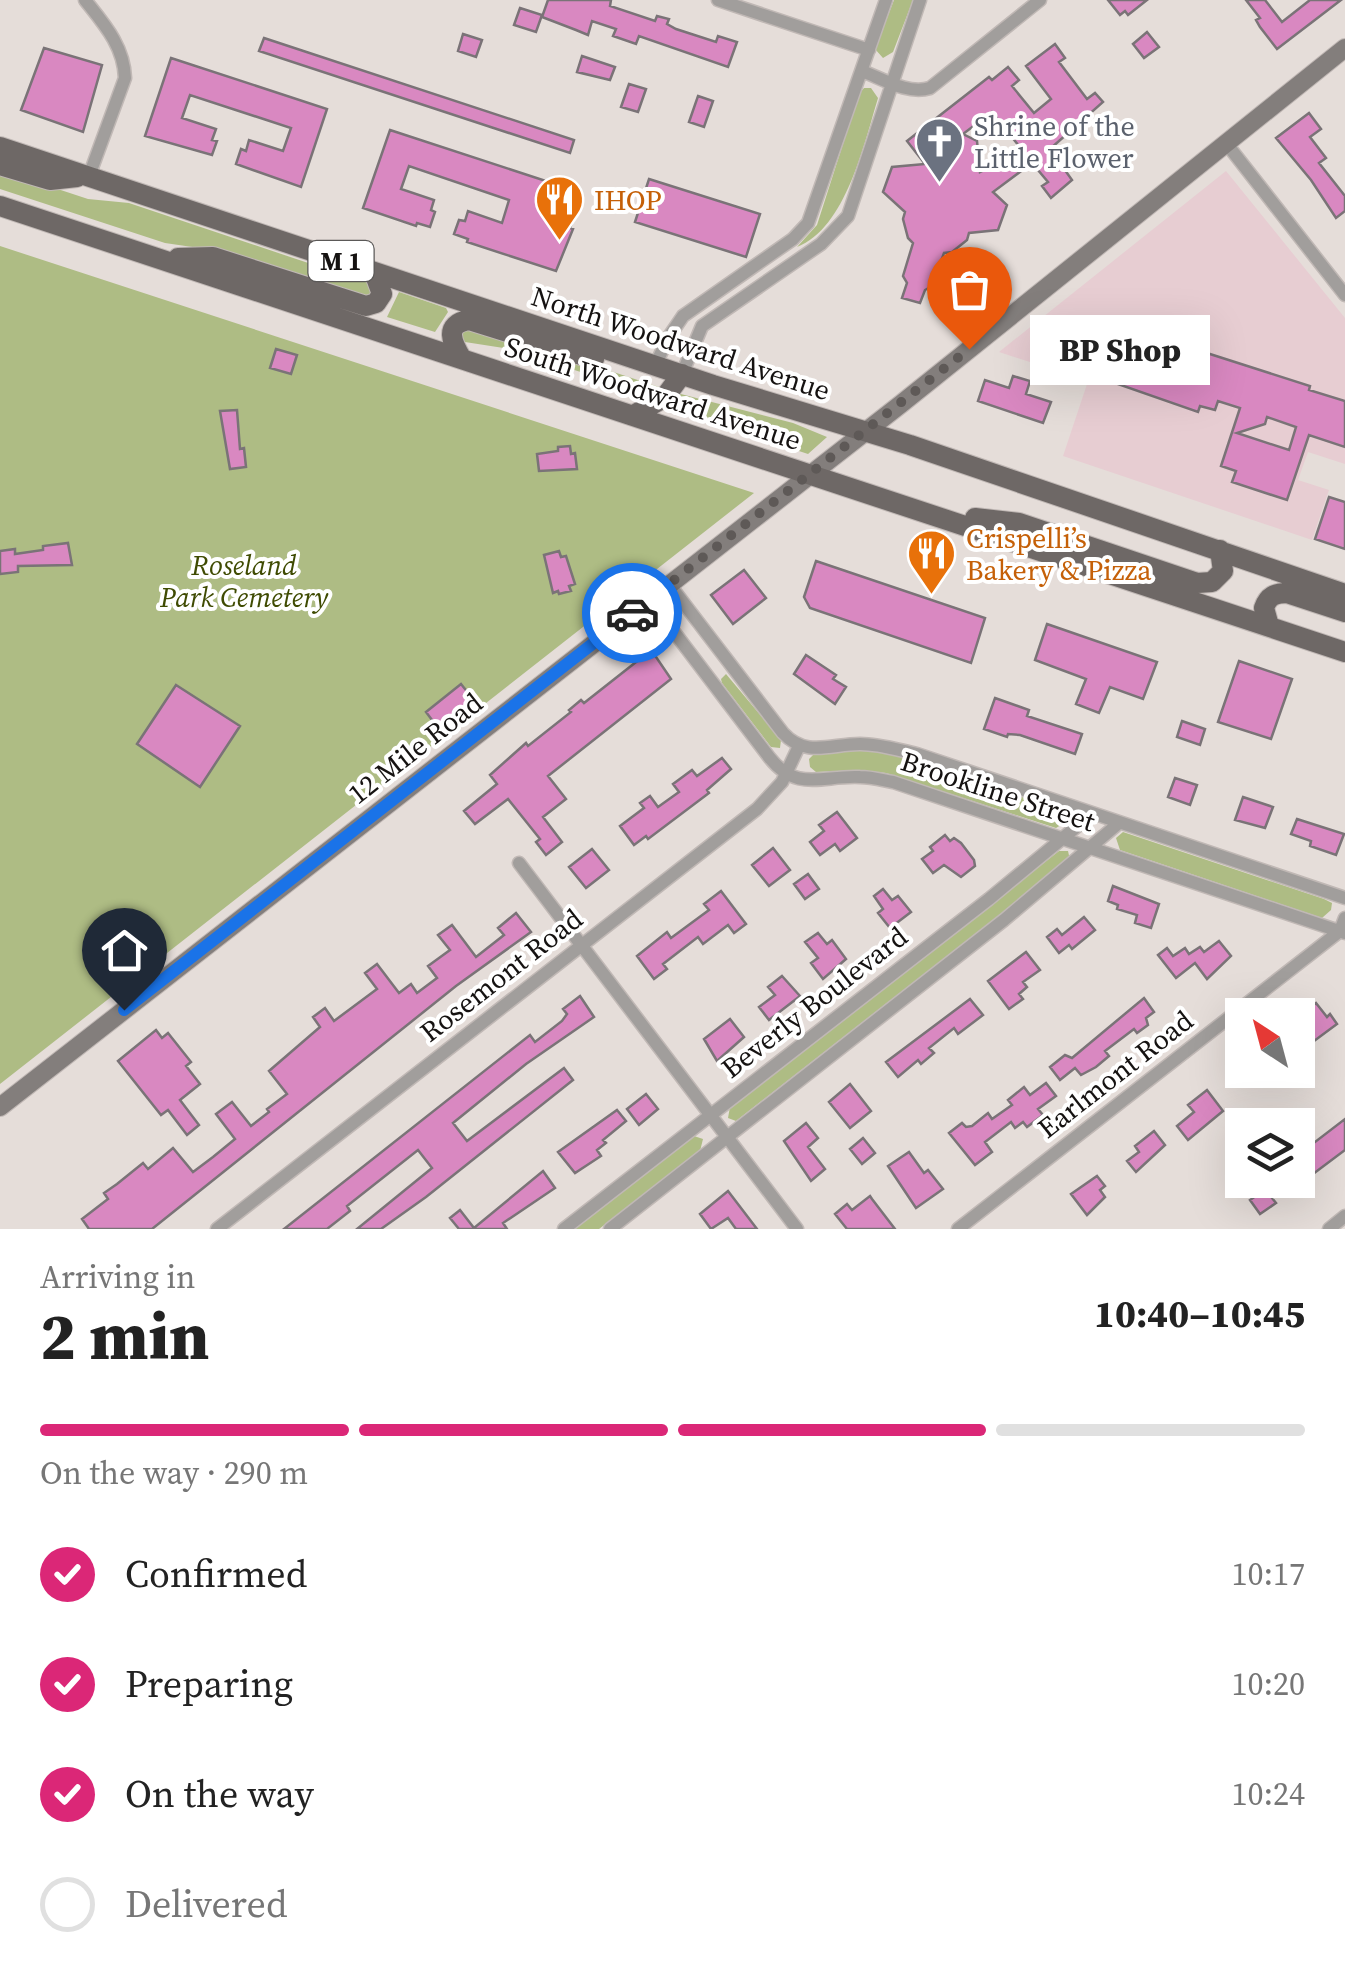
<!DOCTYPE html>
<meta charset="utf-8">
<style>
body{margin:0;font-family:"Source Serif 4",serif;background:#f2f2f2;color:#222;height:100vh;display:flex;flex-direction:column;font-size:38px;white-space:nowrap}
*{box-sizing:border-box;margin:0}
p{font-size:32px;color:#767676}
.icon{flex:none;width:55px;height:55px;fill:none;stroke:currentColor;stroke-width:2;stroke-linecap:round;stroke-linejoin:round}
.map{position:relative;height:1229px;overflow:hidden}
.sheet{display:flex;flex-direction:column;background:#fff;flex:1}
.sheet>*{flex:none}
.needle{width:65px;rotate:324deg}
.controls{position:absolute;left:1225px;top:998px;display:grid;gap:20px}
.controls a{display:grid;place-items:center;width:90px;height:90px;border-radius:0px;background:#fff;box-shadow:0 10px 40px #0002;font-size:50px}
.pin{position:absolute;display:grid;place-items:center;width:85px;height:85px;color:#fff;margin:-102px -42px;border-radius:50% 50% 50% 0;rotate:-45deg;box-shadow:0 0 10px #0007}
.pin .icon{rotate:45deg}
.courier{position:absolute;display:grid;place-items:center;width:100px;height:100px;margin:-50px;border:8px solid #1a73e8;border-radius:50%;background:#fff;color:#222;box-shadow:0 2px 12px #0007}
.bubble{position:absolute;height:70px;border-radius:0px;background:#fff;box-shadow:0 10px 40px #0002;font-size:32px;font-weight:800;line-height:70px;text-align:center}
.head em{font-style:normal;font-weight:800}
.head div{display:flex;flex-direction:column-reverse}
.head{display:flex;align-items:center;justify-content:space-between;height:170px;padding:0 40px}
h1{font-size:65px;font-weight:800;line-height:75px}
.bar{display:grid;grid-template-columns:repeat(4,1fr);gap:15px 10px;align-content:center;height:120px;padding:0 40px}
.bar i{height:12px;border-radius:8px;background:#e0e0e0}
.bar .on{background:#db2777}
.bar p{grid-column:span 4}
ol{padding:0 40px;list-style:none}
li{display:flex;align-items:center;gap:30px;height:110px}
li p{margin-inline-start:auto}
li .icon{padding:10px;border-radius:50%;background:#db2777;color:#fff;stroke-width:4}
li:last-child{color:#767676}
li i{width:55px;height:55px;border:5px solid #e0e0e0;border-radius:50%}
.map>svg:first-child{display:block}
</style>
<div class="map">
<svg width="1345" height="1229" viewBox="0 0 1345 1229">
<rect width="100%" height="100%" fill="#e5ddd9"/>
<path fill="#e7cdd2" d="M1226 171 1345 318V464L1308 452 1298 480 1329 490 1312 540 1063 456 1088 381 999 352Z"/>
<path fill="#aebc84" d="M894 0H913L893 52 883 58 875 49Z
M864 88H871L878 98C864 144 846 228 797 247L817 225 859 94Z
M0 170 88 199 129 203 368 283 372 294 368 298 206 249 165 243 0 189Z
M0 246 754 493 0 1084Z
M399 292 446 308 448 312 435 332 387 317Z
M471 325 662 388 648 394 510 349 465 342 461 338 465 326Z
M677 393 793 423 827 437 808 454 666 407Z
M726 674 781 740 780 748 771 747 722 683 721 679Z
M865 749 921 761 1056 807 1066 814V822L1056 828 886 773 859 770 816 772 810 767 809 759 815 753Z
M1123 832 1324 899 1332 903 1331 910 1322 918 1120 850 1116 838Z
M1059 851H1068L1070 860 736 1121 728 1118 730 1107Z
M694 1136 703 1139 700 1151 599 1229H575Z"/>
<path fill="#d988c1" stroke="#7a7377" stroke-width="2.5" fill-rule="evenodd" d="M548 0H611L610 6 655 21 657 16 669 19 667 24 676 29 716 42 718 36 737 42 728 67 639 36 636 44 613 36 616 29 592 21 588 35 576 30 542 17Z
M1108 0H1147L1128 15 1125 11 1120 15Z
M1246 0H1265L1282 22 1310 0H1341L1277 49 1260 27 1256 20 1260 18Z
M520 8 542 15 536 32 514 25Z
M1147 32 1159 47 1144 58 1133 44Z
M463 34 482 40 476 57 458 51Z
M264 38 574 140 570 153 259 51Z
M1055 44 1065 58 1059 62 1087 99 1095 93 1103 102 1050 149 1072 180 1051 198 1042 186 1048 182 1032 163 993 192 1007 205 998 230 969 233 967 240 952 252 944 253 932 286 925 290 920 303 902 298 907 283 903 276 913 243 908 238 903 219 905 212 883 192 892 167 925 164 907 141 989 77 992 80 1008 67 1019 80 1012 86 1034 113 1051 99 1026 66ZM992 112 1023 151 980 172 977 141 963 134Z
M44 48 102 65 83 132 21 110Z
M582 56 615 67 610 80 577 72Z
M171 58 327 109 301 187 236 164 241 149 246 151 249 140 283 151 291 128 190 95 182 118 216 129 212 140 217 141 212 155 145 136Z
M629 84 646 89 638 112 621 107Z
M698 96 713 101 704 127 689 122Z
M1309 113 1321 129 1310 137 1326 158 1319 163 1345 196V211L1336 218 1311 180 1276 138Z
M390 130 546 181 542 192 578 204 570 228 573 229 556 271 467 242 468 239 454 234 459 220 465 221 468 211 502 223 509 200 409 166 401 189 434 200 431 210 435 212 430 227 417 223 416 226 363 208Z
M649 179 760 214 746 257 635 222Z
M1110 322 1310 386 1309 390 1345 401V447L1309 435 1287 500 1232 482 1236 471 1221 466 1240 408 1218 401 1215 410 1200 406 1198 412 1092 375ZM1267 417 1296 427 1289 450 1237 433 1265 424Z
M276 349 297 355 291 374 270 368Z
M1013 376 1030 381 1026 394 1051 402 1043 423 978 401 985 380 1009 388Z
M237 410 240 449 244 448 246 467 230 469 220 411Z
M570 446 571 454 575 453 577 469 539 471 537 454 558 451V447Z
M1329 497 1345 502V549L1315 539Z
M68 543 72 565 18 566V572L0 574V551L15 549V554L43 550V546Z
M559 551 561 557 566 556 575 584 569 586 571 591 559 594 558 591 553 593 544 555Z
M816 561 985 618 971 663 810 608 804 597Z
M744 570 766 598 733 624 711 595Z
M1047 624 1157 662 1143 699 1110 687 1099 713 1076 704 1086 679 1035 660Z
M654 654 671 679 548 776 566 799 543 817 562 842 546 855 536 842 540 839 508 799 475 824 464 811 497 784 490 775 526 743 528 746 571 712 569 710 581 700 584 703 645 655 648 658Z
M806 655 836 675 833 679 846 687 835 704 794 674Z
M1239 661 1292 679 1271 739 1218 722Z
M461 684 473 699 438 728 426 712Z
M176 685 240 726 200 787 137 744Z
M995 698 1029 710 1027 716 1082 734 1075 754 1020 735 1008 734 1007 737 984 729Z
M1182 721 1205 729 1200 745 1177 737Z
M722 758 731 769 707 790 709 793 648 839 646 836 634 845 620 826 644 808 640 803 650 796 658 807 679 792 673 784 692 770 697 776Z
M1175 778 1197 785 1190 805 1168 797Z
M1243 797 1273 807 1265 828 1235 820Z
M837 812 857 838 840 851 835 844 820 855 810 842 824 831 819 825Z
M1297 819 1344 834 1336 855 1310 846 1311 841 1291 834Z
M945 835 950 841 954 838 961 843 974 860 975 866 961 877 944 865 933 873 922 859 933 851 930 847Z
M773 848 790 870 769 886 752 865Z
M592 849 609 870 586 888 569 867Z
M808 874 819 889 805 899 794 884Z
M1113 886 1159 904 1151 928 1135 923 1137 915 1117 909 1118 905 1108 901Z
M883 889 892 900 898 896 911 912 890 928 878 913 883 909 874 896Z
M721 891 746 924 734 933 728 925 703 944 698 937 663 964 667 969 654 979 637 956 667 932 671 938 709 910 704 904Z
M516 913 531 932 456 986 152 1229H89L82 1219 108 1199 104 1193 117 1184 143 1163 148 1169 173 1148 193 1172 213 1157 235 1139 216 1114 232 1102 251 1126 269 1112 267 1109 287 1094 269 1071 320 1027 313 1017 325 1008 334 1021 377 989 365 973 377 964 399 993 411 984 417 993 437 978 428 966 450 950 438 935 452 925 476 957 504 935 498 928Z
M1084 917 1095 930 1072 949 1069 945 1059 953 1047 937 1057 929 1062 935Z
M818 933 827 944 832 940 846 959 823 979 811 963 818 958 805 942Z
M1219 941 1231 956 1207 979 1195 963 1176 978 1158 955 1167 948 1173 956 1185 948 1189 954 1200 947 1204 952Z
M1026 952 1040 970 1023 982 1027 987 1019 994 1023 999 1009 1009 988 981Z
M782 976 800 996 769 1020 759 1007 775 995 768 987Z
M580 996 594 1017 526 1064 453 1123 467 1141 564 1068 573 1080 426 1197 381 1229H357L432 1168 418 1150 347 1206 350 1211 327 1229H284L530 1035 535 1042 562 1021 567 1014 563 1009Z
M1144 998 1154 1012 1146 1018 1148 1025 1137 1033 1134 1029 1105 1051 1109 1056 1096 1067 1081 1075 1075 1068 1060 1080 1050 1067 1065 1055 1072 1058Z
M970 999 983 1015 958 1034 954 1028 929 1048 934 1053 921 1064 918 1060 898 1077 886 1062Z
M1316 1003 1327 1017 1330 1014 1337 1024 1310 1044 1308 1041 1298 1049V1018Z
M730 1019 744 1037 717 1061 704 1039Z
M156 1030 162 1038 168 1033 191 1062 186 1066 200 1084 180 1100 199 1125 187 1135 168 1110 161 1115 118 1061Z
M1046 1083 1056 1096 1038 1109 1043 1115 1027 1127 1023 1122 1015 1128 1011 1122 985 1142 992 1152 975 1165 949 1133 962 1123 966 1127 972 1126 988 1113 992 1119 1012 1105 1008 1100 1024 1087 1030 1095Z
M850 1084 871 1111 850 1128 829 1102Z
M1207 1090 1223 1111 1188 1140 1177 1126 1194 1112 1188 1105Z
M646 1094 658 1109 639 1125 627 1109Z
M617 1110 626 1121 603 1140 606 1143 597 1150 601 1156 575 1173 558 1152Z
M1345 1119V1150L1309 1177 1298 1162V1155Z
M806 1123 818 1138 808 1147 825 1169 811 1181 784 1141Z
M1154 1131 1165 1145 1136 1172 1127 1161 1139 1152 1135 1146Z
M863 1138 875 1153 862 1164 850 1149Z
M909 1152 924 1173 928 1170 943 1189 916 1208 888 1166Z
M543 1171 555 1188 503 1223 507 1229H459L450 1218 460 1210 474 1228Z
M1097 1176 1105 1186 1100 1190 1105 1197 1087 1215 1071 1194Z
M1248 1180H1296L1272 1198 1276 1203 1260 1214 1250 1200 1253 1198 1248 1191 1253 1186Z
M728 1191 757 1229H736L728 1218 711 1229 700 1214Z
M870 1196 872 1199 895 1229H847L835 1214 847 1204 852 1210Z"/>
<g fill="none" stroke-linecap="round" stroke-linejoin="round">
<defs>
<path id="street" d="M85 0C104 24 124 46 125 78L89 176
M718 0 869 50
M862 71C883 79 908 95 930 88L1040 0
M1226 143 1345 295
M655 366 668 338 683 316 793 239 808 223 886 0
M682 374 702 326 821 244 848 216 920 0
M669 584 783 733C806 758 831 744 860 744 880 744 898 750 917 754L1345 898
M649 599 769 757C797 793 822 775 860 777 871 777 882 780 893 782L1345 933
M519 863 797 1229
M217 1229 757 809 782 782 799 746
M564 1229 989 899 1092 814
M610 1229 1004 920 1119 823
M958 1229 1340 931 1345 918
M1329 1229 1345 1216"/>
<path id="secondary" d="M0 1107 901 404 1345 48"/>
<path id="primary" d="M0 147 713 385 910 445 1345 594
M0 165 50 180 77 177
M0 206 1345 652
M178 258 213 257 366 306 376 303 382 294 374 272
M462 359C452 343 443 324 469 320L594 359
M634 415 665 397 682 374
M975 518 1019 523 1197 583 1212 582 1223 571 1220 550
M1269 626 1264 608C1268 596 1275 593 1287 593L1345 612"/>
</defs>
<use href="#street" stroke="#c0b8b5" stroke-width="15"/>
<use href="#secondary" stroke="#c0b8b5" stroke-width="20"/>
<use href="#primary" stroke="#c0b8b5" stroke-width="22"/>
<use href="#street" stroke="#a19e9c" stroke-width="12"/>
<use href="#secondary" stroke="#837e7c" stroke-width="18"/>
<use href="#primary" stroke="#6e6866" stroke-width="20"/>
</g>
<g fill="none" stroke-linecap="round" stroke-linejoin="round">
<path stroke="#5e5957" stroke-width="10" stroke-dasharray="0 18" d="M632 613 969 349"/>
<path stroke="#1a73e8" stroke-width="12" d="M124 1010 632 613"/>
</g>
<defs>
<symbol id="church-pin" viewBox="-11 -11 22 30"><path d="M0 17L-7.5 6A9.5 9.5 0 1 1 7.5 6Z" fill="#6b7280" stroke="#fff"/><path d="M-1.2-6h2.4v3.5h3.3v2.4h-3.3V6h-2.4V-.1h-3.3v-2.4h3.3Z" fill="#fff"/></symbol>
<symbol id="restaurant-pin" viewBox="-11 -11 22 30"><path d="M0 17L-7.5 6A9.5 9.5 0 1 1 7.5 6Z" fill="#e8710a" stroke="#fff"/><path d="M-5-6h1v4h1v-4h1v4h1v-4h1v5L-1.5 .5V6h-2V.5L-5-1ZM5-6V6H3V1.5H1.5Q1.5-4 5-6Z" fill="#fff"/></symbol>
</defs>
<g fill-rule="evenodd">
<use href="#church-pin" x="912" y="114" width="55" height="75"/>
<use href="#restaurant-pin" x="532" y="172" width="55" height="75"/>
<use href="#restaurant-pin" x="904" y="526" width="55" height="75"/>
</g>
<g text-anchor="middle" stroke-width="8" stroke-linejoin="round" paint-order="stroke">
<rect fill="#fff" stroke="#5b5958" stroke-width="2.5" x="308.5" y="241" width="65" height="40" rx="8"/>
<g font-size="25" font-weight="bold" fill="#151211">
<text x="341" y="270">M 1</text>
</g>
<g font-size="28" fill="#5b616d" stroke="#fff" text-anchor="start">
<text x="974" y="136">Shrine of the<tspan x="974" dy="32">Little Flower</tspan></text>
</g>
<g font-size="28" fill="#c56008" stroke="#fff" text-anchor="start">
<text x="594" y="210">IHOP</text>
<text x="966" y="548">Crispelli’s<tspan x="966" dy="32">Bakery &amp; Pizza</tspan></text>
</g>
<g font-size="28" fill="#151211" stroke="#fff">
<text transform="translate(681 343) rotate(18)" y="10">North Woodward Avenue</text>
<text transform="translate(653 393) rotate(18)" y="10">South Woodward Avenue</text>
<text transform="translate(415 748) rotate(-38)" y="10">12 Mile Road</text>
<text transform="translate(998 791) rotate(18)" y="10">Brookline Street</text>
<text transform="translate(501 975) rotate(-38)" y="10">Rosemont Road</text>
<text transform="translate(814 1002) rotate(-38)" y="10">Beverly Boulevard</text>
<text transform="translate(1115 1074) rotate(-38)" y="10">Earlmont Road</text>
</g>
<g font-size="28" font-style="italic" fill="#3f4b02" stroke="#fff">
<text x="244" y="575">Roseland<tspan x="244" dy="32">Park Cemetery</tspan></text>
</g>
</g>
</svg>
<div class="controls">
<a><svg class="needle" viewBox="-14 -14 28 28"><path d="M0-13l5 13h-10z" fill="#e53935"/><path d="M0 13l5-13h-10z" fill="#767676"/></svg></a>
<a><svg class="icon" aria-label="layers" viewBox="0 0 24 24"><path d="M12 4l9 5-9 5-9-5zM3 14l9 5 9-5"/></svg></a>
</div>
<div class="pin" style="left:969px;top:349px;background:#ea580c"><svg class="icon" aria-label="bag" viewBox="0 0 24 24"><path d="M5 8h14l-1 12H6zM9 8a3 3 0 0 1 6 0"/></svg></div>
<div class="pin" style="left:124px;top:1010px;background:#1f2937"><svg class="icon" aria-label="home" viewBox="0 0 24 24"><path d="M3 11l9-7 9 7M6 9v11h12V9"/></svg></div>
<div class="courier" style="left:632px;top:613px"><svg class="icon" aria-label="car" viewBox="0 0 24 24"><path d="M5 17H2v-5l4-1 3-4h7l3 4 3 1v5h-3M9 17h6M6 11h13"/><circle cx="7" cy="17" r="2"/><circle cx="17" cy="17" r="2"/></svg></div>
<div class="bubble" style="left:1030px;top:315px;width:180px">BP Shop</div>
</div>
<section class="sheet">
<div class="head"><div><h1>2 min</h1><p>Arriving in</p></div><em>10:40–10:45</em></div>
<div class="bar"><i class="on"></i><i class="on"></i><i class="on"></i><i></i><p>On the way · 290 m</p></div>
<ol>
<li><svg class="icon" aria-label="check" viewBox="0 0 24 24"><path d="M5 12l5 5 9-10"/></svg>Confirmed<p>10:17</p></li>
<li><svg class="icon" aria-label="check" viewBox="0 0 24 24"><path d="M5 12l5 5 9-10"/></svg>Preparing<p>10:20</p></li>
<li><svg class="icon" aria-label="check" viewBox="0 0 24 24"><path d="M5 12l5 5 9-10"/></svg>On the way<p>10:24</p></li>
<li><i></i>Delivered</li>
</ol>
</section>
